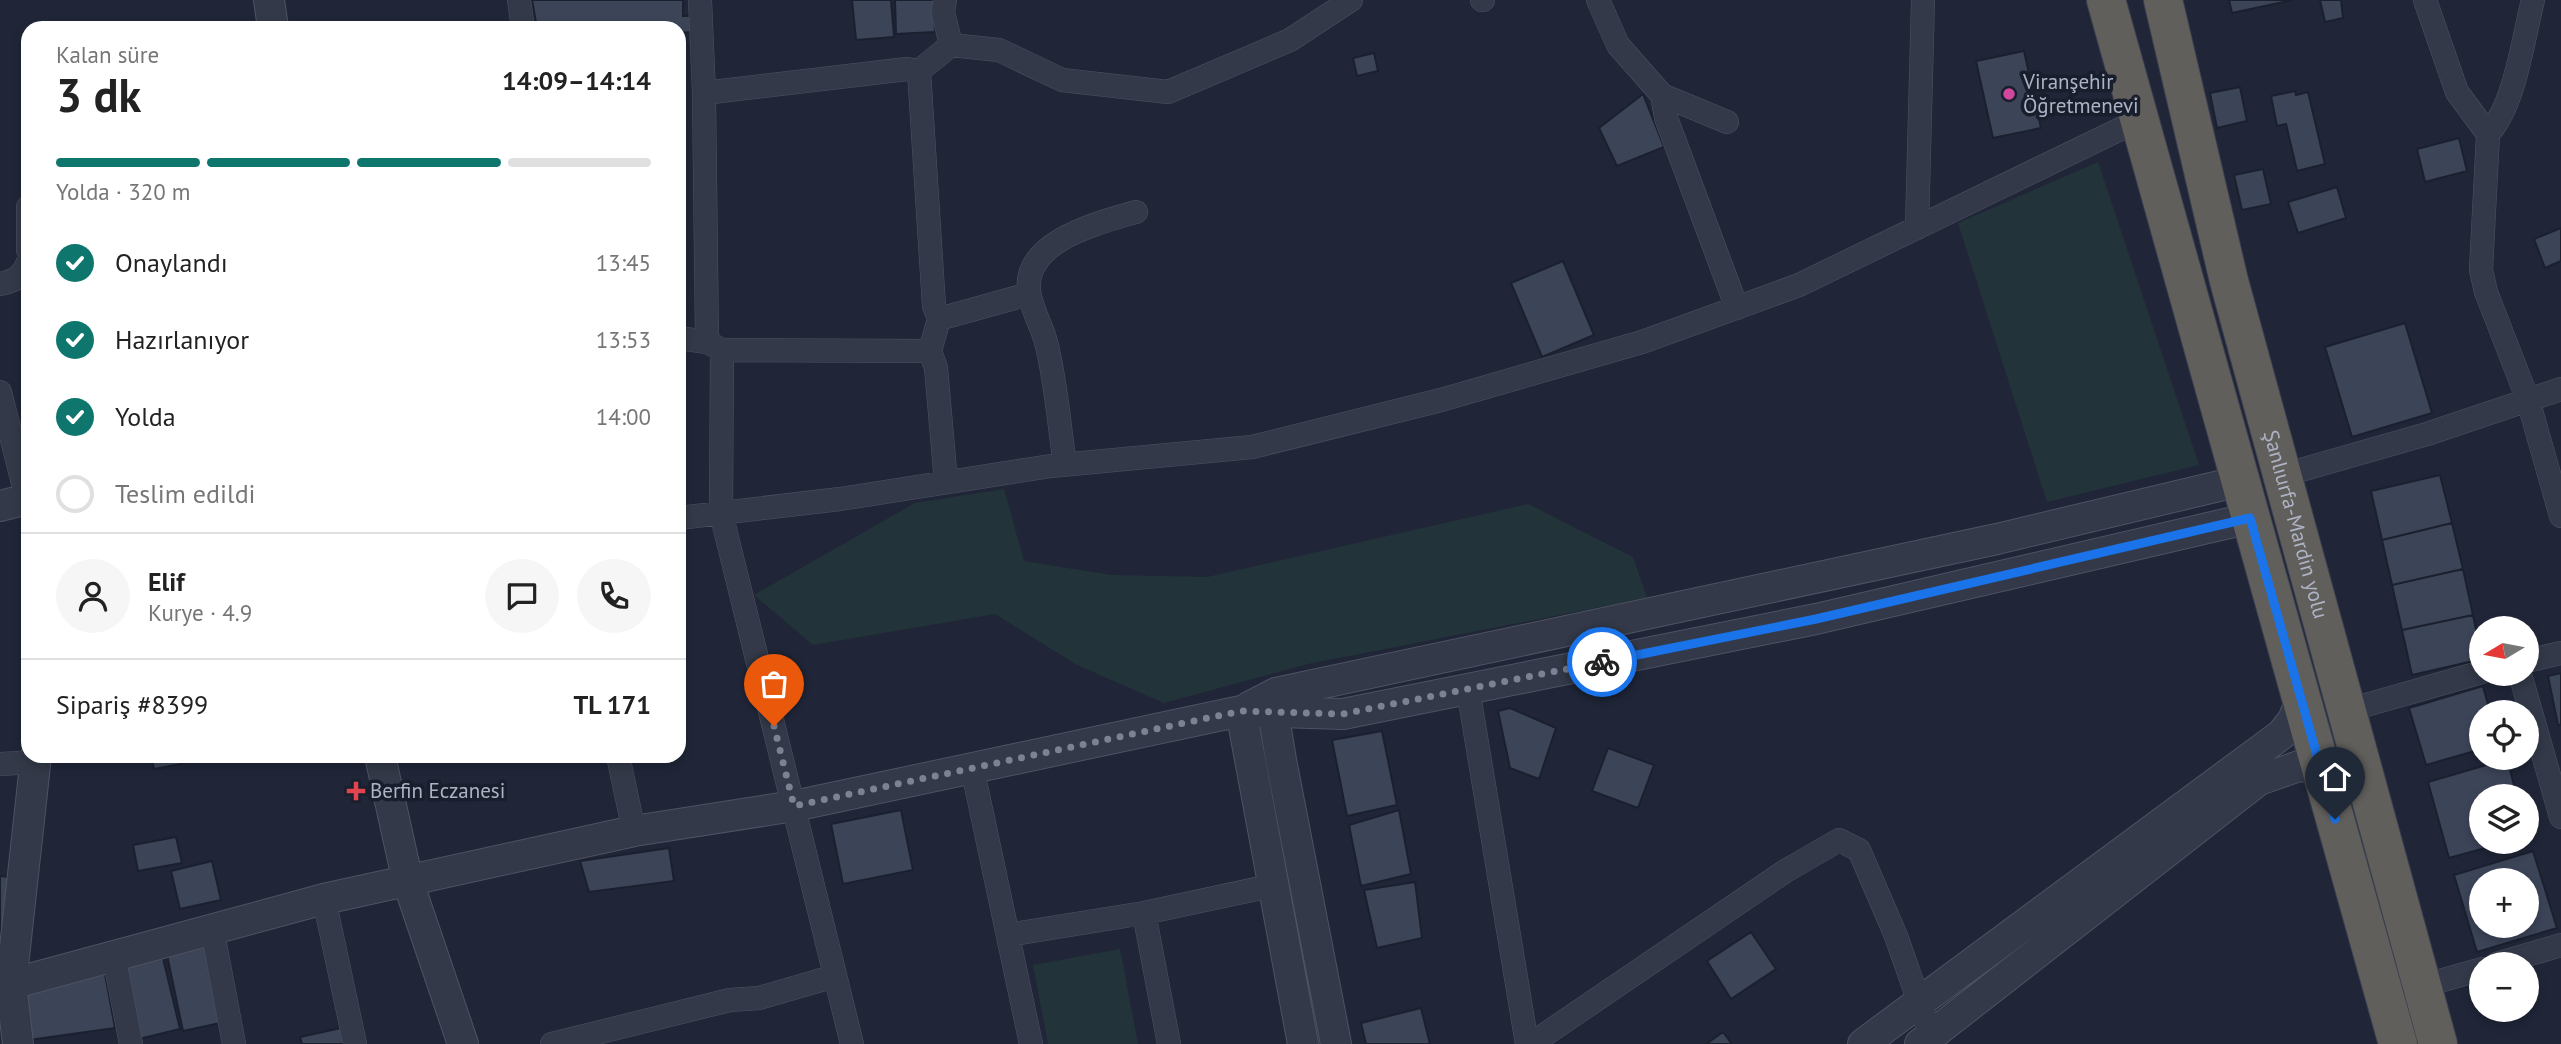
<!DOCTYPE html>
<html lang="tr">
<meta charset="utf-8">
<style>
body{margin:0;font-family:"PT Sans",sans-serif;background:#f6f6f6;color:#222;height:100vh;display:flex;flex-direction:column;font-size:26px;white-space:nowrap}
*{box-sizing:border-box;margin:0}
p{font-size:23px;color:#767676}
.icon{flex:none;width:38px;height:38px;fill:none;stroke:currentColor;stroke-width:2;stroke-linecap:round;stroke-linejoin:round}
.map{position:relative;flex:1;overflow:hidden}
.panel{position:absolute;left:21px;top:21px;width:665px;height:742px;display:flex;flex-direction:column;background:#fff;border-radius:21px;box-shadow:0 4px 10px #0003}
.panel>*{flex:none}
.needle{width:46px;rotate:260deg}
.controls{position:absolute;left:2469px;top:616px;display:grid;gap:14px}
.controls a{display:grid;place-items:center;width:70px;height:70px;border-radius:50%;background:#fff;box-shadow:0 4px 10px #0003;font-size:35px}
.pin{position:absolute;display:grid;place-items:center;width:60px;height:60px;color:#fff;margin:-72px -30px;border-radius:50% 50% 50% 0;rotate:-45deg;box-shadow:0 0 7px #0007}
.pin .icon{rotate:45deg}
.courier{position:absolute;display:grid;place-items:center;width:70px;height:70px;margin:-35px;border:5px solid #1a73e8;border-radius:50%;background:#fff;color:#222;box-shadow:0 2px 9px #0007}
.summary em{font-style:normal;font-weight:600}
.summary div{display:flex;flex-direction:column-reverse}
.summary{display:flex;align-items:center;justify-content:space-between;height:119px;padding:0 35px}
h1{font-size:46px;font-weight:600;line-height:52px}
.bar{display:grid;grid-template-columns:repeat(4,1fr);gap:10px 7px;align-content:center;height:84px;padding:0 35px}
.bar i{height:9px;border-radius:5px;background:#e0e0e0}
.bar .selected{background:#0f766e}
.bar p{grid-column:span 4}
.line{display:flex;align-items:center;gap:18px;padding:0 35px;border-top:2px solid #e0e0e0}
.line div{flex:1}
.round{display:grid;place-items:center;flex:none;width:74px;height:74px;border-radius:37px;background:#f6f6f6}
ol{padding:0 35px;list-style:none}
li{display:flex;align-items:center;gap:21px;height:77px}
li p{margin-inline-start:auto}
li .icon{padding:7px;border-radius:50%;background:#0f766e;color:#fff;stroke-width:4}
li:last-child{color:#767676}
li i{width:38px;height:38px;border:4px solid #e0e0e0;border-radius:50%}
.map>svg:first-child{display:block}
</style>
<div class="map">
<svg width="2561" height="1044" viewBox="0 0 2561 1044">
<rect width="100%" height="100%" fill="#202638"/>
<path fill="#223339" d="M2098 162 2199 465 2047 502 1958 223Z
M1004 489 1024 561 1111 575 1207 577 1528 504 1633 557 1647 598 1308 664 1164 703 1077 665 995 614 813 645 754 595 915 503Z
M1120 949 1138 1044H1048L1033 965Z"/>
<path fill="#3c4458" stroke="#1b202f" stroke-width="2" fill-rule="evenodd" d="M532 0H683V16H691L693 32 679 33V28H537Z
M852 0H891L894 37 856 40Z
M895 0H934L935 32 896 34Z
M2229 0H2293L2232 13Z
M2320 0H2341L2343 18 2325 22Z
M2024 51 2041 128 1993 138 1976 61Z
M1374 53 1378 71 1357 76 1353 58Z
M2240 87 2247 121 2217 128 2210 93Z
M2295 91 2296 95 2308 92 2325 164 2297 171 2286 124 2277 126 2271 96Z
M1643 94 1664 147 1617 166 1599 128Z
M2459 138 2467 171 2425 182 2417 149Z
M2263 169 2271 204 2242 210 2234 175Z
M2337 187 2346 218 2298 233 2288 202Z
M2561 228V261L2545 268 2534 239Z
M1563 261 1594 335 1542 357 1511 283Z
M2405 323 2432 413 2352 437 2325 347Z
M2440 475 2452 523 2382 540 2371 491Z
M2452 523 2463 569 2392 585 2382 540Z
M2463 569 2473 615 2402 630 2392 585Z
M2473 615 2482 659 2412 675 2402 630Z
M2561 673V725H2558L2548 676Z
M2483 686 2490 712H2482V749L2426 765 2409 708Z
M1510 708 1556 728 1539 779 1510 768 1498 711Z
M1382 731 1397 805 1347 816 1332 740Z
M1608 748 1654 765 1638 808 1592 791Z
M151 756H180L181 764 154 769Z
M2507 759 2517 796H2482V842H2507L2449 858 2428 782Z
M901 810 913 870 843 884 831 824Z
M1399 810 1411 874 1361 886 1349 825Z
M176 837 182 863 138 871 133 845Z
M669 848 674 881 589 892 580 861Z
M2533 851 2557 928 2477 952 2454 875ZM2482 880H2527V926H2482Z
M212 861 221 900 180 909 171 871Z
M0 876 9 877 0 964Z
M1415 882 1422 938 1377 948 1364 890Z
M1751 932 1776 969 1731 999 1707 961Z
M209 946 225 1022 183 1031 167 955Z
M163 958 180 1029 139 1039 122 968Z
M105 974 115 1028 29 1040 23 989Z
M1421 1008 1430 1044H1366L1361 1023Z
M341 1028 344 1044H302L300 1037Z
M1723 1032 1732 1044H1706Z"/>
<g fill="none" stroke-linecap="round" stroke-linejoin="round">
<defs>
<path id="minor" d="M519 0 523 28
M700 0 704 93 707 342
M945 0 943 12 951 45
M1482 0H1483
M1598 0 1618 45 1662 95 1727 122
M2425 0 2457 92 2488 134 2481 270 2486 292 2528 400 2561 516
M919 71 934 306 939 319 930 351 936 368 946 482
M704 93 907 69 919 71 951 45 999 50 1062 80 1168 92 1290 40 1351 0
M1662 95 1666 118 1737 308
M2488 134C2515 105 2523 39 2533 0
M28 207V250
M1917 228 1923 0
M0 284C15 281 22 277 28 262
M939 319 1029 294
M679 338 707 342 722 350 930 351
M722 350 721 513 852 1044
M0 392 27 499
M1065 465C1059 424 1056 381 1046 342 1042 327 1033 312 1030 296 1018 242 1098 223 1136 212
M2280 476 2427 434 2561 389
M679 518 840 499 1051 466 1252 447 1441 400 1642 342 1799 285 2139 120
M2527 661 2561 653
M2520 674 2561 817
M1468 689 1527 1044
M2345 711 2482 672
M618 756 634 831
M0 764 35 762
M972 767 1031 1044
M324 899 355 1044
M1144 913 1169 1044
M212 928 234 1044
M1008 935 1144 913 1275 885
M114 957 131 1044
M2496 964 2561 945
M2422 986 2482 969
M552 1044 730 1000 759 998 835 976
M1531 1044 1784 872 1839 840 1859 850 1896 936 1931 1036"/>
<path id="tertiary" d="M269 0 273 28
M0 506 28 499
M1276 693 1273 712 1281 760 1336 1044
M1249 707 1276 693 1997 539 2240 481
M1241 711 1303 1044
M380 756 408 882 463 1044
M11 984 324 899 634 831 794 806 1241 711 1343 714 1816 619 2251 518
M18 1044 11 984 36 756
M1863 1044 2282 734 2293 720 2301 700
M1920 1044 2259 780 2299 766 2321 769"/>
<g id="trunk">
<path d="M2106 0 2398 1044"/>
<path id="s1" d="M2163 0 2229 281 2438 1044"/>
</g>
</defs>
<use href="#minor" stroke="#4e5363" stroke-width="24"/>
<use href="#tertiary" stroke="#4e5363" stroke-width="32"/>
<use href="#trunk" stroke="#3b4050" stroke-width="40"/>
<use href="#minor" stroke="#333948" stroke-width="23"/>
<use href="#tertiary" stroke="#333948" stroke-width="30"/>
<use href="#trunk" stroke="#605f5c" stroke-width="38"/>
</g>
<g fill="none" stroke-linecap="round" stroke-linejoin="round">
<path stroke="#7c8294" stroke-width="7" stroke-dasharray="0 12.6" d="M774 726 794 806 1241 711 1343 714 1602 662"/>
<path stroke="#1a73e8" stroke-width="9" d="M1602 662 1816 619 2250 518 2335 819"/>
</g>
<circle fill="#d1479c" stroke="#191e2c" stroke-width="2.5" cx="2009" cy="94" r="7"/>
<path fill="#e0444e" stroke="#191e2c" stroke-width="2.5" d="M352.5 780.5h7v7h7v7h-7v7h-7v-7h-7v-7h7z"/>
<g text-anchor="middle" stroke-width="7" stroke-linejoin="round" paint-order="stroke">
<g font-size="21" fill="#adb3c5" stroke="#191e2c" text-anchor="start">
<text x="2023" y="89">Viranşehir<tspan x="2023" dy="24">Öğretmenevi</tspan></text>
<text x="370" y="798">Berfin Eczanesi</text>
</g>
<g font-size="21" fill="#adb3c5" stroke="#191e2c">
<text dy="7" stroke="none"><textPath href="#s1" startOffset="541">Şanlıurfa-Mardin yolu</textPath></text>
</g>
</g>
</svg>
<div class="controls">
<a><svg class="needle" viewBox="-14 -14 28 28"><path d="M0-13l5 13h-10z" fill="#e53935"/><path d="M0 13l5-13h-10z" fill="#767676"/></svg></a>
<a><svg class="icon" aria-label="locate" viewBox="0 0 24 24"><circle cx="12" cy="12" r="6"/><path d="M12 2v4M12 18v4M2 12h4M18 12h4"/></svg></a>
<a><svg class="icon" aria-label="layers" viewBox="0 0 24 24"><path d="M12 4l9 5-9 5-9-5zM3 14l9 5 9-5"/></svg></a>
<a>+</a>
<a>−</a>
</div>
<div class="pin" style="left:774px;top:726px;background:#ea580c"><svg class="icon" aria-label="bag" viewBox="0 0 24 24"><path d="M5 8h14l-1 12H6zM9 8a3 3 0 0 1 6 0"/></svg></div>
<div class="pin" style="left:2335px;top:819px;background:#1f2937"><svg class="icon" aria-label="home" viewBox="0 0 24 24"><path d="M3 11l9-7 9 7M6 9v11h12V9"/></svg></div>
<div class="courier" style="left:1602px;top:662px"><svg class="icon" aria-label="bike" viewBox="0 0 24 24"><circle cx="6" cy="16" r="4"/><circle cx="18" cy="16" r="4"/><path d="M6 16l4-8h5l3 8M10 8l3 8H6M13 5h3"/></svg></div>
<section class="panel">
<div class="summary"><div><h1>3 dk</h1><p>Kalan süre</p></div><em>14:09–14:14</em></div>
<div class="bar"><i class="selected"></i><i class="selected"></i><i class="selected"></i><i></i><p>Yolda · 320 m</p></div>
<ol>
<li><svg class="icon" aria-label="check" viewBox="0 0 24 24"><path d="M5 12l5 5 9-10"/></svg>Onaylandı<p>13:45</p></li>
<li><svg class="icon" aria-label="check" viewBox="0 0 24 24"><path d="M5 12l5 5 9-10"/></svg>Hazırlanıyor<p>13:53</p></li>
<li><svg class="icon" aria-label="check" viewBox="0 0 24 24"><path d="M5 12l5 5 9-10"/></svg>Yolda<p>14:00</p></li>
<li><i></i>Teslim edildi</li>
</ol>
<div class="line" style="height:126px"><a class="round"><svg class="icon" aria-label="person" viewBox="0 0 24 24"><circle cx="12" cy="8" r="4"/><path d="M4 21q1-7 8-7t8 7"/></svg></a><div><b>Elif</b><p>Kurye · 4.9</p></div><a class="round"><svg class="icon" aria-label="chat" viewBox="0 0 24 24"><path d="M4 5h16v11H9l-5 4z"/></svg></a><a class="round"><svg class="icon" aria-label="phone" viewBox="0 0 24 24"><path d="M5 4h4l2 5-3 2q2 4 5 5l2-3 5 2v4C11 20 4 13 5 4z"/></svg></a></div>
<div class="line" style="height:91px"><div>Sipariş #8399</div><b>TL 171</b></div>
</section>
</div>
